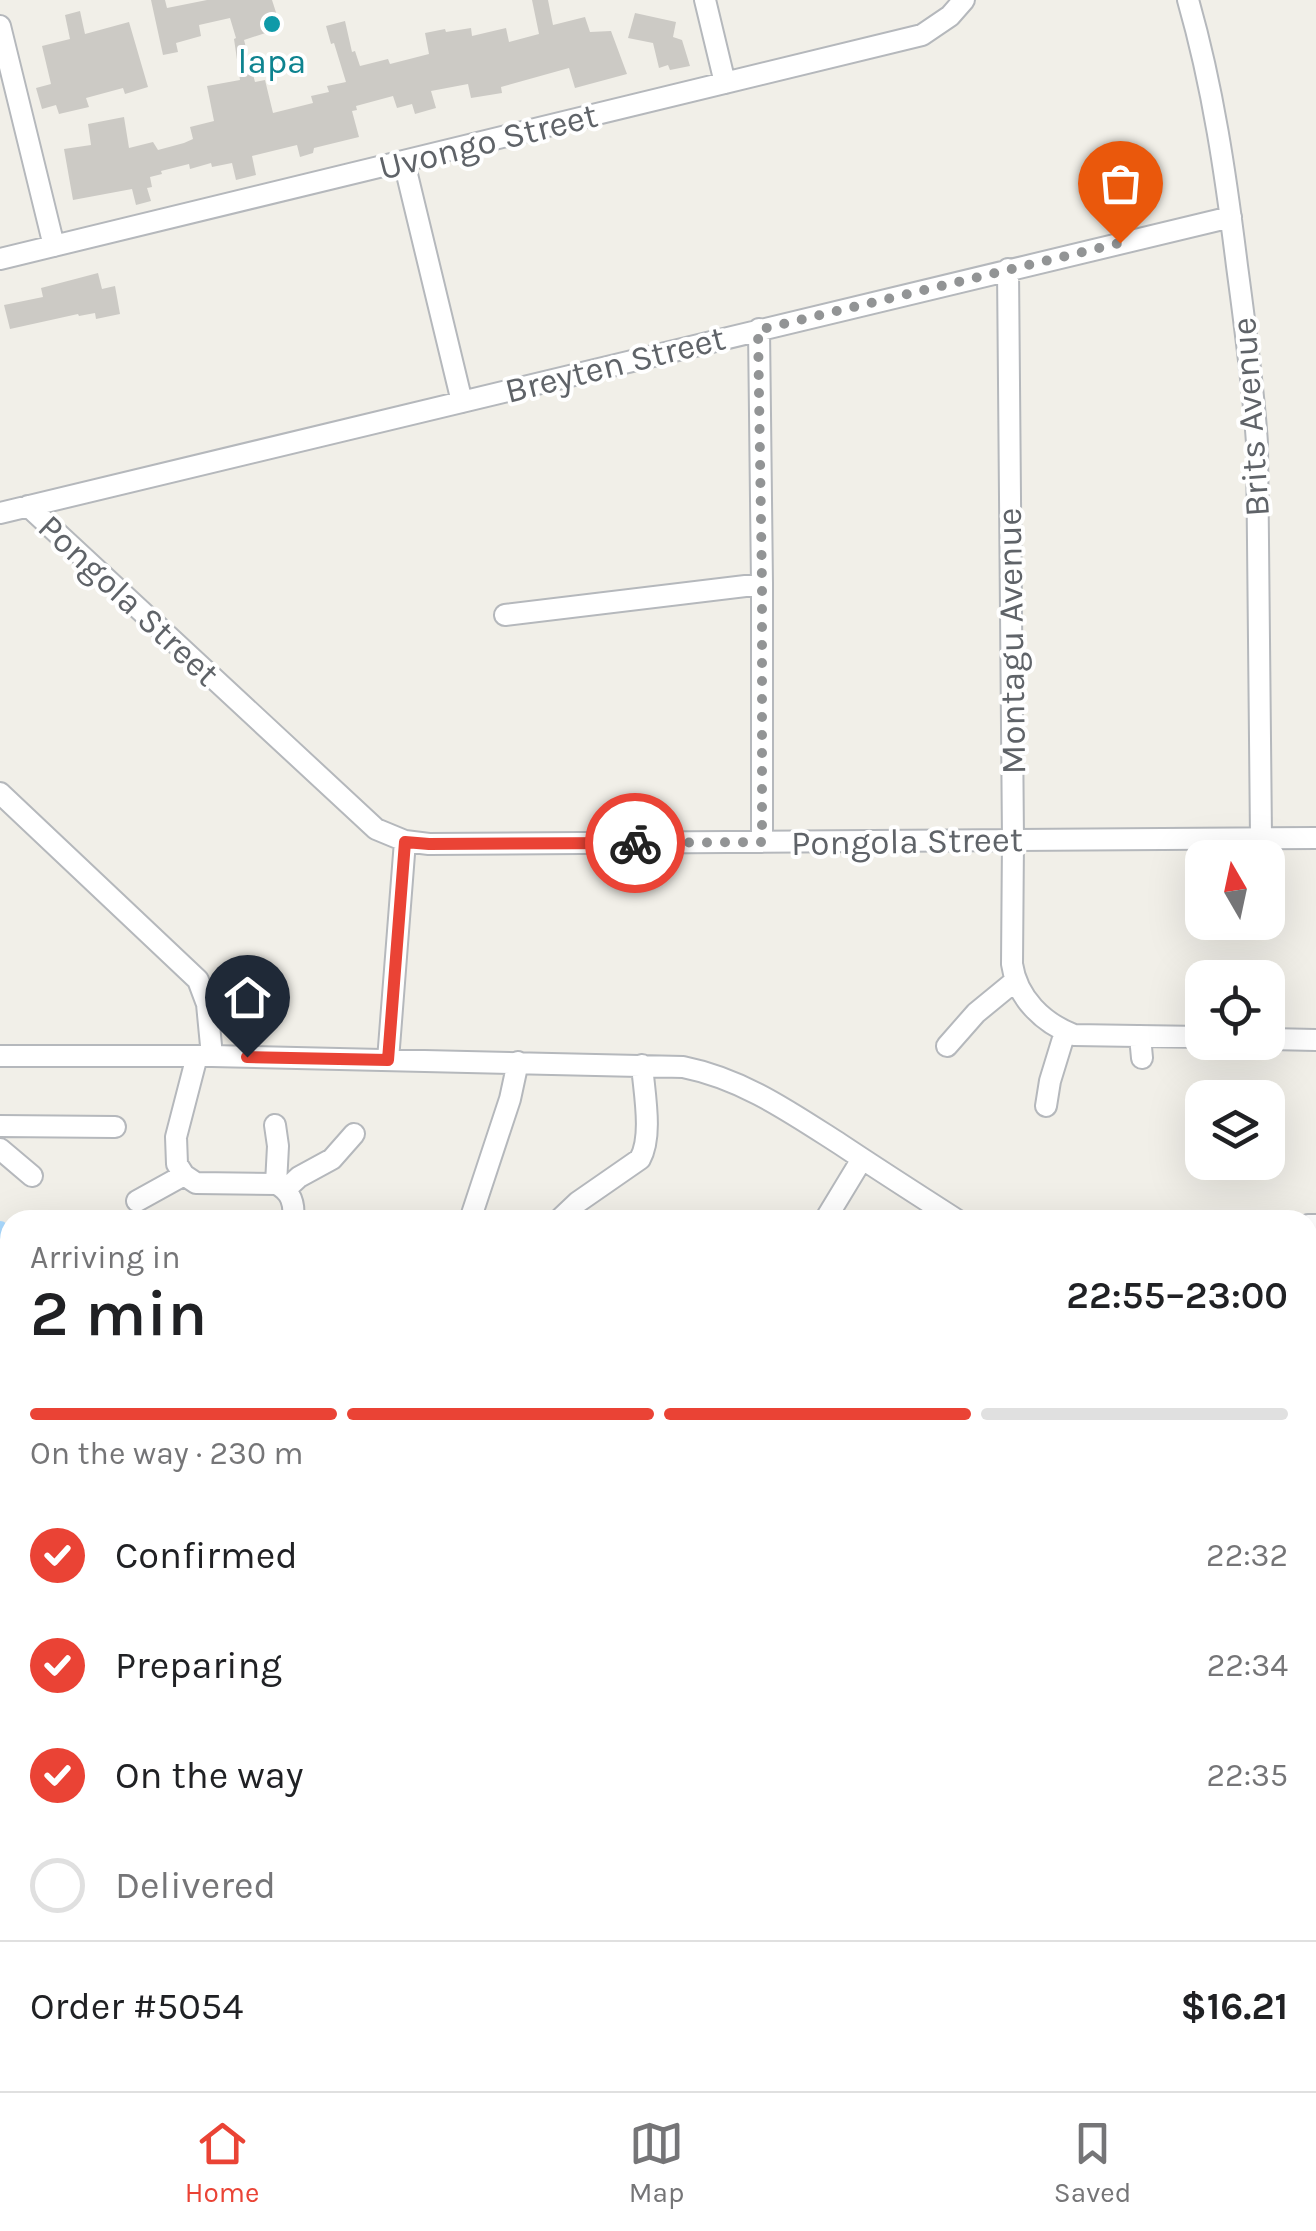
<!DOCTYPE html>
<meta charset="utf-8">
<style>
body{margin:0;font-family:Karla,sans-serif;background:#f6f6f6;color:#202124;height:100vh;display:flex;flex-direction:column;font-size:38px;white-space:nowrap}
*{box-sizing:border-box;margin:0}
p{font-size:32px;color:#757577}
.icon{flex:none;width:55px;height:55px;fill:none;stroke:currentColor;stroke-width:2;stroke-linecap:round;stroke-linejoin:round}
.map{position:relative;flex:1;overflow:hidden}
.panel{position:absolute;left:0px;top:1210px;width:1318px;height:882px;display:flex;flex-direction:column;background:#fff;border-radius:30px 30px 0 0;box-shadow:0 10px 40px #0002}
.panel>*{flex:none}
.needle{width:65px;rotate:351deg}
.buttons{position:absolute;left:1185px;top:840px;display:grid;gap:20px}
.buttons a{display:grid;place-items:center;width:100px;height:100px;border-radius:20px;background:#fff;box-shadow:0 10px 40px #0002;font-size:50px}
.pin{position:absolute;display:grid;place-items:center;width:85px;height:85px;color:#fff;margin:-102px -42px;border-radius:50% 50% 50% 0;rotate:-45deg;box-shadow:0 0 10px #0007}
.pin .icon{rotate:45deg}
.courier{position:absolute;display:grid;place-items:center;width:100px;height:100px;margin:-50px;border:8px solid #ea4335;border-radius:50%;background:#fff;color:#222;box-shadow:0 2px 12px #0007}
.headline em{font-style:normal;font-weight:600}
.headline div{display:flex;flex-direction:column-reverse}
.headline{display:flex;align-items:center;justify-content:space-between;height:170px;padding:0 30px}
h1{font-size:65px;font-weight:600;line-height:75px}
.bar{display:grid;grid-template-columns:repeat(4,1fr);gap:15px 10px;align-content:center;height:120px;padding:0 30px}
.bar i{height:12px;border-radius:8px;background:#e0e0e0}
.bar .current{background:#ea4335}
.bar p{grid-column:span 4}
.line{display:flex;align-items:center;gap:25px;padding:0 30px;border-top:2px solid #e0e0e0}
.line div{flex:1}
ol{padding:0 30px;list-style:none}
li{display:flex;align-items:center;gap:30px;height:110px}
li p{margin-inline-start:auto}
li .icon{padding:10px;border-radius:50%;background:#ea4335;color:#fff;stroke-width:4}
li:last-child{color:#757577}
li i{width:55px;height:55px;border:5px solid #e0e0e0;border-radius:50%}
.tab-bar{display:flex;justify-content:space-around;align-items:center;height:140px;border-top:2px solid #e0e0e0;background:#fff;font-size:28px;color:#757577}
.tab-bar a{display:grid;justify-items:center;gap:5px}
.tab-bar .current{color:#ea4335}
.map>svg:first-child{display:block}
</style>
<div class="map">
<svg width="1316" height="2091" viewBox="0 0 1316 2091">
<rect width="100%" height="100%" fill="#f1efe8"/>
<path fill="#c5e8c5" d="M0 1230 10 1239V1949L0 1941Z
M991 2082H1261L1267 2091H965Z
M183 2083H917L889 2091H196Z"/>
<g fill="none" stroke-linecap="round" stroke-linejoin="round">
<path stroke="#aadaff" stroke-width="18" d="M0 1230 10 1239
M1308 1662H1316"/>
</g>
<path fill="#cccac5" d="M151 0H165L167 8 207 0H272L281 28 244 40 255 82 265 80 273 113 313 103 311 96 329 92 327 86 346 82 334 43 331 44 326 26 345 21 352 52 355 51 360 66 388 59 390 64 429 54 425 33 445 29 446 32 471 28 472 36 506 28 509 42 539 34 532 0H548L553 25 585 17 590 32 611 31 627 74 575 88 569 68 501 87 502 93 471 98 468 84 431 91 436 108 415 114 412 104 397 108 393 96 356 106 357 110 352 111 359 137 314 148 313 153 300 157 297 145 252 156 256 175 236 180 232 163 212 167 211 163 190 169 189 164 161 171 162 174 150 177 152 187 147 188 151 201 136 205 132 189 73 200 64 149 91 145 88 124 124 117 129 148 153 142 158 150 184 143 193 139 190 127 214 121 207 86 240 80 234 39 236 38 230 18 199 25 201 36 176 43 178 52 163 55Z
M80 11 85 34 129 22 148 87 125 94 123 88 86 98 89 107 59 114 56 105 42 109 36 88 51 84 42 46 70 39 65 15Z
M635 13 676 22 673 37 682 40 690 66 670 70 668 65 659 68 653 43 628 38Z
M98 273 102 289 115 286 120 314 96 319 95 313 79 316 78 314 10 329 4 305 43 297 41 288Z"/>
<g fill="none" stroke-linecap="round" stroke-linejoin="round">
<defs>
<path id="minor" d="M705 0 725 83
M1188 0C1213 87 1226 177 1237 266 1245 325 1253 384 1257 443L1261 838
M0 26 54 246
M404 162 462 402
M0 259 922 35 950 16 964 0
M1008 269 1013 840 1012 964C1017 998 1043 1023 1074 1035L1202 1037
M759 329 762 584V842
M28 506 376 829 405 841 429 844 1316 838
M0 513 1231 217
M505 615 762 584
M0 793 198 980 207 1004 212 1056
M1140 1036 1142 1058
M1268 1039 1316 1040
M947 1046 976 1013 1015 981
M0 1056H212L683 1067C743 1079 790 1112 840 1144 879 1170 918 1195 957 1220
M197 1056 176 1137 177 1164 184 1175 196 1183 276 1184C291 1191 295 1204 293 1220
M388 1060 405 841
M1046 1106 1050 1081 1065 1032
M275 1125 278 1146 276 1184
M0 1126 115 1127
M0 1149 32 1176
M286 1189 299 1177 332 1159 354 1134
M137 1201 184 1175
M470 1220 510 1099 518 1062
M559 1220 578 1202 640 1159C653 1136 644 1092 642 1065
M825 1220 862 1159
M1308 1225H1316
M1308 1401H1316
M1308 1546H1316
M1308 1789 1316 1786
M1308 1923 1316 1935
M1308 1954 1316 1949
M1311 1979 1316 2005
M933 2091 958 2082"/>
</defs>
<use href="#minor" stroke="#b5b8bc" stroke-width="24"/>
<use href="#minor" stroke="#fff" stroke-width="20"/>
</g>
<g fill="none" stroke-linecap="round" stroke-linejoin="round">
<path stroke="#929495" stroke-width="10" stroke-dasharray="0 18" d="M635 843 762 842V584L758 330 1120 243"/>
<path stroke="#ea4335" stroke-width="12" d="M247 1057 388 1060 405 842 429 844 635 843"/>
</g>
<circle fill="#0f9aa8" stroke="#fff" stroke-width="4" cx="272" cy="24" r="10"/>
<g text-anchor="middle" stroke-width="8" stroke-linejoin="round" paint-order="stroke">
<g font-size="35" fill="#0d838f" stroke="#fff">
<text x="272" y="73">lapa</text>
</g>
<g font-size="35" fill="#5f6368" stroke="#fff">
<text transform="translate(488 141) rotate(-14)" y="12">Uvongo Street</text>
<text transform="translate(615 364) rotate(-14)" y="12">Breyten Street</text>
<text transform="translate(1250 417) rotate(-94)" y="12">Brits Avenue</text>
<text transform="translate(129 600) rotate(43)" y="12">Pongola Street</text>
<text transform="translate(1011 641) rotate(-91)" y="12">Montagu Avenue</text>
<text transform="translate(907 841) rotate(-1)" y="12">Pongola Street</text>
</g>
</g>
</svg>
<div class="buttons">
<a><svg class="needle" viewBox="-14 -14 28 28"><path d="M0-13l5 13h-10z" fill="#e53935"/><path d="M0 13l5-13h-10z" fill="#757577"/></svg></a>
<a><svg class="icon" aria-label="locate" viewBox="0 0 24 24"><circle cx="12" cy="12" r="6"/><path d="M12 2v4M12 18v4M2 12h4M18 12h4"/></svg></a>
<a><svg class="icon" aria-label="layers" viewBox="0 0 24 24"><path d="M12 4l9 5-9 5-9-5zM3 14l9 5 9-5"/></svg></a>
</div>
<div class="pin" style="left:1120px;top:243px;background:#ea580c"><svg class="icon" aria-label="bag" viewBox="0 0 24 24"><path d="M5 8h14l-1 12H6zM9 8a3 3 0 0 1 6 0"/></svg></div>
<div class="pin" style="left:247px;top:1057px;background:#1f2937"><svg class="icon" aria-label="home" viewBox="0 0 24 24"><path d="M3 11l9-7 9 7M6 9v11h12V9"/></svg></div>
<div class="courier" style="left:635px;top:843px"><svg class="icon" aria-label="bike" viewBox="0 0 24 24"><circle cx="6" cy="16" r="4"/><circle cx="18" cy="16" r="4"/><path d="M6 16l4-8h5l3 8M10 8l3 8H6M13 5h3"/></svg></div>
<section class="panel">
<div class="headline"><div><h1>2 min</h1><p>Arriving in</p></div><em>22:55–23:00</em></div>
<div class="bar"><i class="current"></i><i class="current"></i><i class="current"></i><i></i><p>On the way · 230 m</p></div>
<ol>
<li><svg class="icon" aria-label="check" viewBox="0 0 24 24"><path d="M5 12l5 5 9-10"/></svg>Confirmed<p>22:32</p></li>
<li><svg class="icon" aria-label="check" viewBox="0 0 24 24"><path d="M5 12l5 5 9-10"/></svg>Preparing<p>22:34</p></li>
<li><svg class="icon" aria-label="check" viewBox="0 0 24 24"><path d="M5 12l5 5 9-10"/></svg>On the way<p>22:35</p></li>
<li><i></i>Delivered</li>
</ol>
<div class="line" style="height:130px"><div>Order #5054</div><b>$16.21</b></div>
</section>
</div>
<nav class="tab-bar">
<a class="current"><svg class="icon" aria-label="home" viewBox="0 0 24 24"><path d="M3 11l9-7 9 7M6 9v11h12V9"/></svg>Home</a>
<a><svg class="icon" aria-label="map" viewBox="0 0 24 24"><path d="M3 6l6-2 6 2 6-2v14l-6 2-6-2-6 2zM9 4v14M15 6v14"/></svg>Map</a>
<a><svg class="icon" aria-label="saved" viewBox="0 0 24 24"><path d="M7 4h10v16l-5-4-5 4z"/></svg>Saved</a>
</nav>
